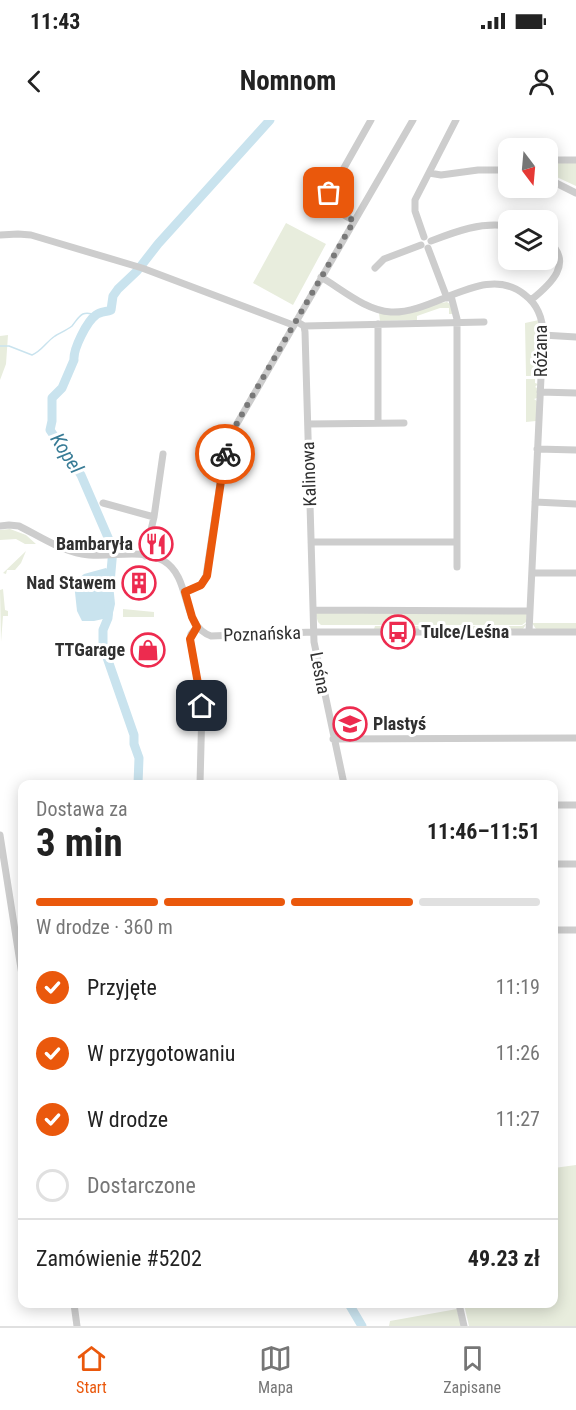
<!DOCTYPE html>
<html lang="pl">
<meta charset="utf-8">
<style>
body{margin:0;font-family:"Roboto Condensed",sans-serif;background:#f2f2f2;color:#222;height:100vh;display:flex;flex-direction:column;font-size:22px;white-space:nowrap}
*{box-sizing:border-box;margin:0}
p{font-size:20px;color:#767676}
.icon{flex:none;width:33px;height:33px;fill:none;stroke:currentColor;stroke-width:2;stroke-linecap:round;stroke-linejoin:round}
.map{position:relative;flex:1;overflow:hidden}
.drawer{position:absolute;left:18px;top:660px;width:540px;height:528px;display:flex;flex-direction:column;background:#fff;border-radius:12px;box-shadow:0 3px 15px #0003}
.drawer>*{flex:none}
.needle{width:39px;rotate:164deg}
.tools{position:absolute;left:498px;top:18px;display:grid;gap:12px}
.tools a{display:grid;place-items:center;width:60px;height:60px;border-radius:12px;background:#fff;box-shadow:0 3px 15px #0003;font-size:30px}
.pin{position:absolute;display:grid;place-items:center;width:51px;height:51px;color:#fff;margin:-26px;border-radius:12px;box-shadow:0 3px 9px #0006}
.courier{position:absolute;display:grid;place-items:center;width:60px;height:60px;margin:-30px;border:4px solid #ea580c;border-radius:50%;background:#fff;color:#222;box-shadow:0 2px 8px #0007}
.overview em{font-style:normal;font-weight:700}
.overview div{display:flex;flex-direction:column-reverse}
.overview{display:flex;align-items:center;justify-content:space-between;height:102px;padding:0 18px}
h1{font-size:39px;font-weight:700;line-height:45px}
.bar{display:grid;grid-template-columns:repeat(4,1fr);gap:9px 6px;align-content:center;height:72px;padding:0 18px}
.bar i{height:8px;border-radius:4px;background:#e0e0e0}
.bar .selected{background:#ea580c}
.bar p{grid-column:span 4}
.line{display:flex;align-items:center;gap:15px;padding:0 18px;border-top:2px solid #e0e0e0}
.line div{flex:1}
ol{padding:0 18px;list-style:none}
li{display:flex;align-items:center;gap:18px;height:66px}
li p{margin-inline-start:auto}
li .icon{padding:6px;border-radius:50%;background:#ea580c;color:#fff;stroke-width:4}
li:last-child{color:#767676}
li i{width:33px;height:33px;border:3px solid #e0e0e0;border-radius:50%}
.status{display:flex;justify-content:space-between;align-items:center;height:42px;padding:0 30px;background:#fff;direction:ltr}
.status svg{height:16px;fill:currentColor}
header{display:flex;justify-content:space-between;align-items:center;height:78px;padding:0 18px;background:#fff;font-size:27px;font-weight:700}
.menu{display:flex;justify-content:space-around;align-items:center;height:84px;border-top:2px solid #e0e0e0;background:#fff;font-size:16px;color:#767676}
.menu a{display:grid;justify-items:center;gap:3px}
.menu .selected{color:#ea580c}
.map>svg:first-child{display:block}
</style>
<div class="status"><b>11:43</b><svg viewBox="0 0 49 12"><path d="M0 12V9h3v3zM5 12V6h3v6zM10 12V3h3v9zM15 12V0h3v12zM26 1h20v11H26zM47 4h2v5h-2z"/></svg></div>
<header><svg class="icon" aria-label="back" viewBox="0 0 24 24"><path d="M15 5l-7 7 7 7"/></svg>Nomnom<svg class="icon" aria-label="person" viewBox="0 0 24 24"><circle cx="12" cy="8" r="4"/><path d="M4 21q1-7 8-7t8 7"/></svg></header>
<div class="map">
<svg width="576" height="1206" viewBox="0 0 576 1206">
<rect width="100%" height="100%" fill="#fff"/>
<path fill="#e8eddd" d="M560 43H576V66L548 53V44Z
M286 103 326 124 293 185 253 163Z
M447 182 450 184 453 194H449V188H440L417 196V200L380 201 379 193Z
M539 200 540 220 536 221V227H539L537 230V233H539V238H537L539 241 538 256H526L525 203Z
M8 215 6 244 0 260V216Z
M526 259H535V263L538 264 535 267 537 268V278L534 279 537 281 536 301 526 302Z
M10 409 26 415 36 424H25L16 419 0 420V410Z
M26 431 21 443 15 450H7L6 454 3 453Z
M3 469 5 490 8 491V496H3L1 522 0 470Z
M123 489 154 492V497H123Z
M315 492H527L526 502 522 505H321L318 502Z
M527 503 523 509H374L375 506H522Z
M532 503H576V509H536Z
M576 1045V1206H469L464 1184H554V1048Z
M457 1189 461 1206H389L390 1201Z"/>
<path fill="#c9e3ee" d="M106 448 112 454 115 484 112 497 94 501H82L77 491 74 463 84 454Z"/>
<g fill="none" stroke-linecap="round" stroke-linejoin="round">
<path stroke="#c9e3ee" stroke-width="1.5" d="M0 226H9L32 235C42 231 46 222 55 216 60 213 67 210 72 206 80 196 81 190 96 195"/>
<path stroke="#c9e3ee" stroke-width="9" d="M110 463 113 429 81 355 50 310 52 301V278L62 268 74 240C73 229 87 201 96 195 100 192 106 192 111 190L113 176 118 169 137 151 158 124 270 0
M109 486 108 498 103 510V526L134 615V624L139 638 138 664
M349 1184 362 1206"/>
<path stroke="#cdcdcd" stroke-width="7" d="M548 40H576
M429 53 441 55 478 50H508
M548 59 576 73
M354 101 329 86 327 78 371 0
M0 115 18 114 31 115 142 148 293 205
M424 117 415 91V80L456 0
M431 121C457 111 481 102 508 106
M428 128 447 178
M375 148 384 139 421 125
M321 157C343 170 365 190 391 192 435 194 486 142 525 175 538 185 543 200 543 215L529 512
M451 176 457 199V447
M531 180C551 164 574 143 548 121
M296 201 304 206 305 212 314 522 344 664
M378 204V303
M304 206 484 202
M543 215 576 217
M540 272 576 273
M308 304 404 303
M537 329 576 330
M535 382 576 384
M103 383 154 397
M0 406 9 405 19 406C39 416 60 430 82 434 108 439 139 427 164 441 192 458 180 505 211 516L313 512H576
M311 422H457
M145 436 154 397 163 334
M532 453H576
M185 472 201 465 206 456 224 337 235 307 413 0
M313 490 530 491
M197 507 191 514 190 519 202 586 200 664
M333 619 576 618
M554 685H576
M0 715 22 855
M554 744H576
M554 810H576
M74 1184 77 1206
M459 1184 464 1206"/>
</g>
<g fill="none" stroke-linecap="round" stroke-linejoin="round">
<path stroke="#787878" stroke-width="6" stroke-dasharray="0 10.8" d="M225 334 235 307 246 287 354 101 328 85 327 78 329 73"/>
<path stroke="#ea580c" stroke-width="8" d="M202 586 190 519 197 507 192 497 185 472 201 465 207 456 225 334"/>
</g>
<defs>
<symbol id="restaurant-ring" viewBox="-11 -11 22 22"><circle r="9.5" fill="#fff" stroke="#ed2b4f" stroke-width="1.5"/><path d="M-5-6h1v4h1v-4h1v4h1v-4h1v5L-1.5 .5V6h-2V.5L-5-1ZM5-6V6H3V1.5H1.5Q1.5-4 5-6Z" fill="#ed2b4f"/></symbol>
<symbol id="building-ring" viewBox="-11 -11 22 22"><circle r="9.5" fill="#fff" stroke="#ed2b4f" stroke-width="1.5"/><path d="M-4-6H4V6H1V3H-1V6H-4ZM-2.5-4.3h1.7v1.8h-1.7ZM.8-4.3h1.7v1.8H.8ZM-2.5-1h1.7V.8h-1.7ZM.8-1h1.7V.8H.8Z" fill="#ed2b4f"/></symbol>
<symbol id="bus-ring" viewBox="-11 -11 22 22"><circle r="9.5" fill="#fff" stroke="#ed2b4f" stroke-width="1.5"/><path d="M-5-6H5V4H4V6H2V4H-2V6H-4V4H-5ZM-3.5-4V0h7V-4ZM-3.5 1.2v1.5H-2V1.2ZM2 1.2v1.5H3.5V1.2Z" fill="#ed2b4f"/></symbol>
<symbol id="shop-ring" viewBox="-11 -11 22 22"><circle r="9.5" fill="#fff" stroke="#ed2b4f" stroke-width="1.5"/><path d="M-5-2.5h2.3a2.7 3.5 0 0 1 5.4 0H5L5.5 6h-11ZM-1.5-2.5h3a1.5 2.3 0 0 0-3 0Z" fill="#ed2b4f"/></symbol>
<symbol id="school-ring" viewBox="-11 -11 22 22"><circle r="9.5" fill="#fff" stroke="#ed2b4f" stroke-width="1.5"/><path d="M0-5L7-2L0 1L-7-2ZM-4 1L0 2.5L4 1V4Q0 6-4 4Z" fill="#ed2b4f"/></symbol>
</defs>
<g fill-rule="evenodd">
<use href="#restaurant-ring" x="137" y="405" width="38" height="38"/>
<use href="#building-ring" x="120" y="444" width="38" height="38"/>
<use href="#bus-ring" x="379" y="493" width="38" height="38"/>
<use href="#shop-ring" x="129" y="511" width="38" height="38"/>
<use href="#school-ring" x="331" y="585" width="38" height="38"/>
</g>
<g text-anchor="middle" stroke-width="6" stroke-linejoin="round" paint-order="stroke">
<g font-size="18" fill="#303030" stroke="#fff">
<text transform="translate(541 231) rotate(-90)" y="6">Różana</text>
<text transform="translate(309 354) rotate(-92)" y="6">Kalinowa</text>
<text transform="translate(262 514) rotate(-2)" y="6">Poznańska</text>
<text transform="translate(320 553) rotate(79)" y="6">Leśna</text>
</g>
<g font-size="18" font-weight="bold" fill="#303030" stroke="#fff" text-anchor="end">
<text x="133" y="430">Bambaryła</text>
<text x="116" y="469">Nad Stawem</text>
<text x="421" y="518" text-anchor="start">Tulce/Leśna</text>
<text x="125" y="536">TTGarage</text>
<text x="373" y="610" text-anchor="start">Plastyś</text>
</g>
<g font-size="20" font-style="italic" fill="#397c96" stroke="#fff">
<text transform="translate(67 333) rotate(58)" y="7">Kopel</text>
</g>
</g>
</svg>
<div class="tools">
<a><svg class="needle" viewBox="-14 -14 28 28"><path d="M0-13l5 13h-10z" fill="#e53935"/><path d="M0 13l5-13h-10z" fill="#767676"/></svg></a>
<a><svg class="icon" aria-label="layers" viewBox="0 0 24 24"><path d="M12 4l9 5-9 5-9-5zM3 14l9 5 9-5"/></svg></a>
</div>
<div class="pin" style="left:329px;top:73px;background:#ea580c"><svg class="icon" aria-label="bag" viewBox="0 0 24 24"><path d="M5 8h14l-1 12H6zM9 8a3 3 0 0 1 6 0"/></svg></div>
<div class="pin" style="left:202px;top:586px;background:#1f2937"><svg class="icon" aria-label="home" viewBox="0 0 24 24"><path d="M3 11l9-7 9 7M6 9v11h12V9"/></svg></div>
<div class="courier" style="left:225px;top:334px"><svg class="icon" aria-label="bike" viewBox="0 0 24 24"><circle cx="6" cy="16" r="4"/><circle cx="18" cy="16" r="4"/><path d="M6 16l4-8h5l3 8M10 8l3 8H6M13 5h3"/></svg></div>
<section class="drawer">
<div class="overview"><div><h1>3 min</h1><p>Dostawa za</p></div><em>11:46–11:51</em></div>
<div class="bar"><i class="selected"></i><i class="selected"></i><i class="selected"></i><i></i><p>W drodze · 360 m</p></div>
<ol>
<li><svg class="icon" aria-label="check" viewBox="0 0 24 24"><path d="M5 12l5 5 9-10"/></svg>Przyjęte<p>11:19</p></li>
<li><svg class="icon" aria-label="check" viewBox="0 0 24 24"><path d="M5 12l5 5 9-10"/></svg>W przygotowaniu<p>11:26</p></li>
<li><svg class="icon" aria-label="check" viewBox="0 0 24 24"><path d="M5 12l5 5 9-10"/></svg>W drodze<p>11:27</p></li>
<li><i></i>Dostarczone</li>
</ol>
<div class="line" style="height:78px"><div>Zamówienie #5202</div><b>49.23 zł</b></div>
</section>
</div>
<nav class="menu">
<a class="selected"><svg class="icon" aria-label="home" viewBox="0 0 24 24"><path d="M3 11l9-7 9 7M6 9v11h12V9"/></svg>Start</a>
<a><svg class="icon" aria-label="map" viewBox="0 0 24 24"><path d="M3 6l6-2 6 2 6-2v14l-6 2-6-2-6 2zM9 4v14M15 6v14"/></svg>Mapa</a>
<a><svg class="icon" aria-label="saved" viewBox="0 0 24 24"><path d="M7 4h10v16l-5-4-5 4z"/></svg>Zapisane</a>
</nav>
